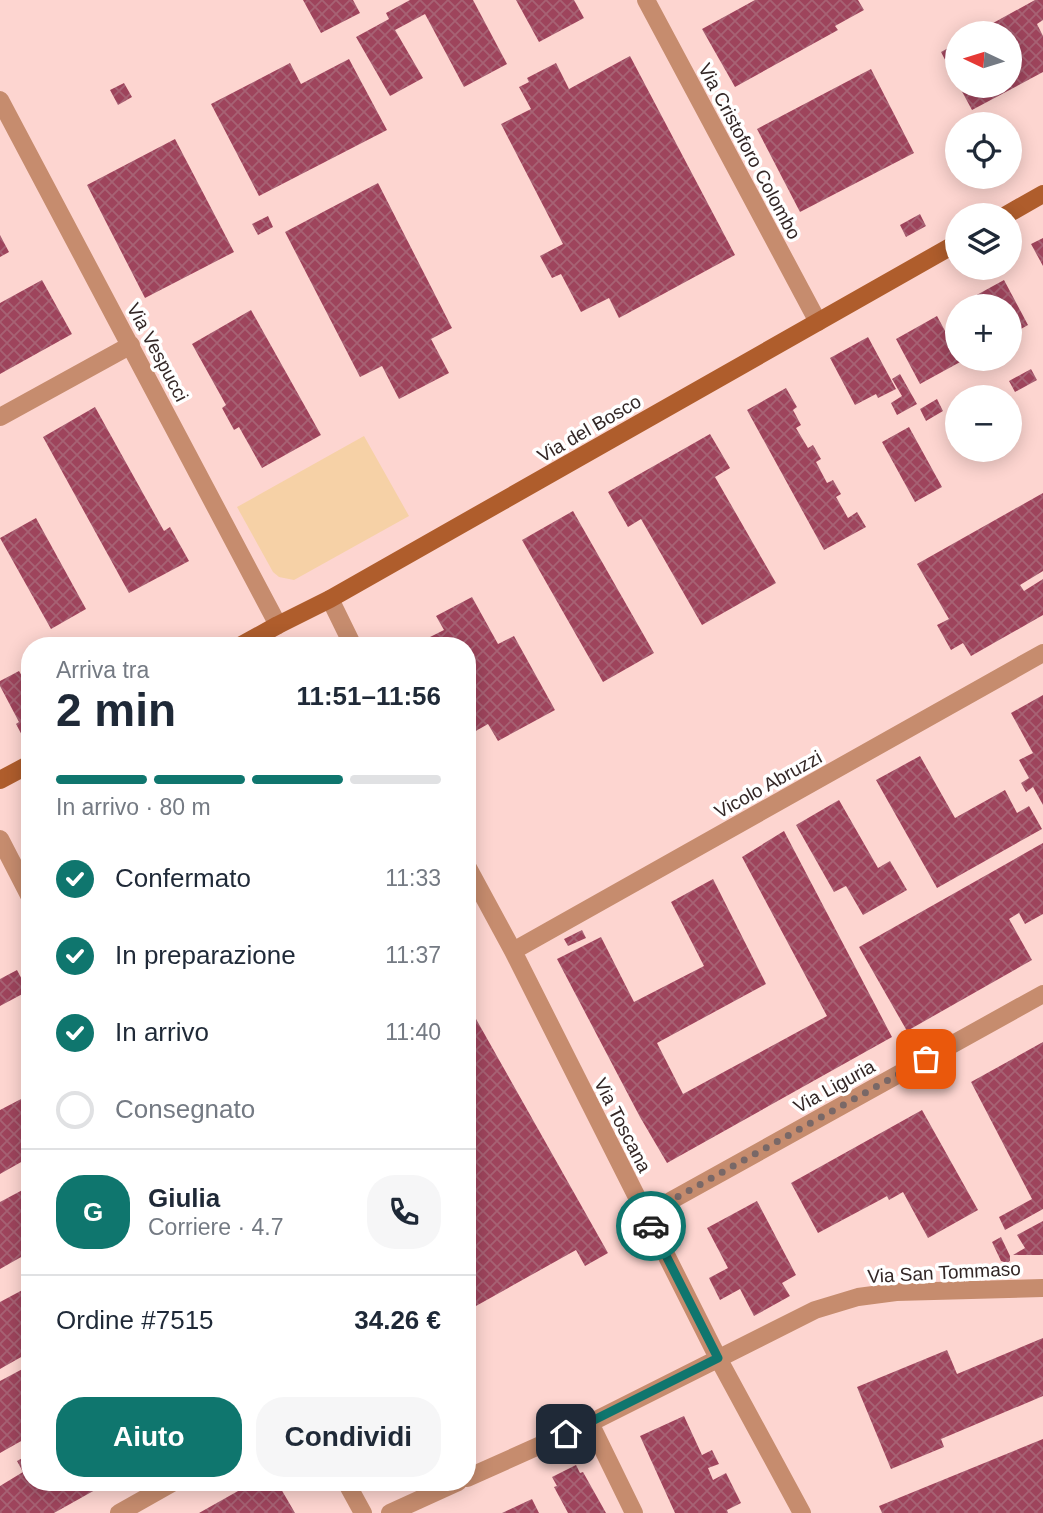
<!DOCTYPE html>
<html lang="it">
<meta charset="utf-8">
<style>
body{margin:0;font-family:Helvetica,sans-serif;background:#f6f6f7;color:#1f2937;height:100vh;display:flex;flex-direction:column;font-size:26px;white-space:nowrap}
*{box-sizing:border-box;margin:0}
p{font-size:23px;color:#747a83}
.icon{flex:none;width:38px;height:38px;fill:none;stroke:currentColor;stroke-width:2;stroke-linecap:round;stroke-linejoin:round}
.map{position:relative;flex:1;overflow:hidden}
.drawer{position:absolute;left:21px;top:637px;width:455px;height:854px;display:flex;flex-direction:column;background:#fff;border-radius:28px;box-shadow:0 4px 18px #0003}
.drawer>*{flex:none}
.needle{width:46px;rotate:274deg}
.controls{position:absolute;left:945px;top:21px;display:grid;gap:14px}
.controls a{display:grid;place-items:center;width:77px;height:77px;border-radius:50%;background:#fff;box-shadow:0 4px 18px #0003;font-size:35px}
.pin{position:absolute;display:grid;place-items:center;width:60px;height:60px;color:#fff;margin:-30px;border-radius:14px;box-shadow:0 4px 10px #0006}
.courier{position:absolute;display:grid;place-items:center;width:70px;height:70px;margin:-35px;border:5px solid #0f766e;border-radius:50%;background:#fff;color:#222;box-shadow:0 2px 9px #0007}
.overview em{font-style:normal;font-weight:800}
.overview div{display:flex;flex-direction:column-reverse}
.overview{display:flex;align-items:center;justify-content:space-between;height:119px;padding:0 35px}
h1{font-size:46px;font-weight:800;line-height:52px}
.bar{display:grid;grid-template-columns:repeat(4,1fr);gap:10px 7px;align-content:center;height:84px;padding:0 35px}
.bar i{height:9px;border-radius:5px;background:#e0e1e3}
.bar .on{background:#0f766e}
.bar p{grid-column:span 4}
.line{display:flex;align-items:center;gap:18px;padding:0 35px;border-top:2px solid #e0e1e3}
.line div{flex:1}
.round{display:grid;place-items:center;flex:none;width:74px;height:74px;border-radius:28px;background:#f6f6f7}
ol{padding:0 35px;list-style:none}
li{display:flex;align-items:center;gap:21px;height:77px}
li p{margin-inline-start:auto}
li .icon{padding:7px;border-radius:50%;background:#0f766e;color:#fff;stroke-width:4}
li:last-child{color:#747a83}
li i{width:38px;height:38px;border:4px solid #e0e1e3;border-radius:50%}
.button{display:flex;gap:14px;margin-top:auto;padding:14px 35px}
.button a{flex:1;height:80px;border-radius:28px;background:#0f766e;color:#fff;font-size:28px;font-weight:800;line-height:80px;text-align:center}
.button a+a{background:#f6f6f7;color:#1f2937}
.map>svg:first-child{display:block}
</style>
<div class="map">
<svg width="1043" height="1513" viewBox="0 0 1043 1513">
<defs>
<pattern id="building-cross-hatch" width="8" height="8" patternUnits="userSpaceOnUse" patternTransform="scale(1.75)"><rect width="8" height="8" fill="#9e445c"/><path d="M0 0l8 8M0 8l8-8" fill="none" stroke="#a76274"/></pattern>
</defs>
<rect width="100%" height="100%" fill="#fce2df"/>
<path fill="#fdd5d0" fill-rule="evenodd" d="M0 0H1043V1513H0ZM957 33H1010V86H957ZM957 124H1010V177H957ZM957 215H1010V268H957ZM957 306H1010V359H957ZM957 397H1010V450H957ZM30 646H467V1482H30Z"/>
<path fill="#f6d1a6" d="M364 436 409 516 294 580 279 577 273 572 237 507Z"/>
<path fill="url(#building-cross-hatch)" d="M303 0H353L360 13 321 33Z
M410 0H473L507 64 464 87 425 14 395 30 423 78 390 96 356 37 389 19 386 13Z
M516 0H574L584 18 539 42Z
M755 0H858L864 10 835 26 838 30 735 87 702 29Z
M1035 0H1043V20L1037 24 1043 36V72L972 110 959 86H1010V33H975Z
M957 43V83L941 52Z
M630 56 735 255 619 318 609 298 581 312 561 274 552 278 540 256 563 244 501 124 531 109 519 87 529 82 527 78 556 63 569 89Z
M349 59 387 130 259 196 211 104 290 63 301 84Z
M871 69 914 153 800 212 757 129Z
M124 83 132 97 118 105 110 90Z
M175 139 234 252 145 298 87 185Z
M378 183 452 328 431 339 449 373 399 399 382 366 360 377 285 232Z
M920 214 926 226 906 237 900 225Z
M268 216 273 227 258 235 252 224Z
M0 235 9 252 0 257Z
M1043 238V266L1031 244Z
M42 280 72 334 0 374V303Z
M1004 280 1028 325 1010 335V306H964L962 303Z
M251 310 321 435 262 468 239 427 234 430 222 408 226 405 192 344Z
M937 316 957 353V359H960L962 361 920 384 896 339Z
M868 337 896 389 878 398 876 394 855 405 830 358Z
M1031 369 1037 380 1015 392 1009 381Z
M900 374 917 404 897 415 891 403 902 396 892 379Z
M786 388 797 407 793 410 801 425 796 428 808 448 813 445 821 459 816 462 827 483 833 480 841 494 836 497 848 518 857 512 866 527 824 550 747 410Z
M937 399 943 411 926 421 920 409Z
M95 407 164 531 170 527 189 561 129 593 43 437Z
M909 427 942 487 915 502 882 442Z
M710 434 730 468 715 477 776 583 702 625 641 519 628 527 608 492Z
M1043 493V571L1020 585 1024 591 1043 579V615L971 656 963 643 951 650 937 625 949 619 917 564Z
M573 511 654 653 603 682 522 540Z
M36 518 86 609 51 629 0 538Z
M472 597 498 644 514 636 555 710 498 741 488 724 467 736V646H423L428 643 426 639 444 630 436 616Z
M19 671 30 690V741L28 737 24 739 16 724 19 722 0 686V681Z
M1043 695V805L1033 787 1026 792 1021 783 1029 778 1019 760 1033 753 1011 713Z
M920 756 955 818 1005 790 1017 813 1029 806 1042 829 937 888 876 780Z
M839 800 878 868 890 861 907 890 863 915 846 886 834 892 796 825Z
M784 831 892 1037 667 1163 640 1117 557 959 601 937 634 1002 704 966 671 902 713 879 766 984 657 1043 683 1094 827 1016 742 857Z
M1043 843V914L1025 924 1019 913 1009 919 1032 960 907 1031 859 947Z
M582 930 586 938 568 946 564 939Z
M17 970 28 991 0 1006V979Z
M467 1003 608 1253 585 1266 576 1250 467 1311Z
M1043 1042V1209L1005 1230 999 1217 1032 1199 971 1082Z
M23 1098 30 1110V1157L0 1174V1110Z
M922 1110 978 1210 928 1238 903 1192 889 1200 887 1196 880 1200 818 1233 791 1183Z
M30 1186V1252L0 1269V1202Z
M757 1201 796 1275 782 1283 790 1296 754 1316 740 1289 720 1300 709 1278 728 1268 707 1228Z
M1043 1221V1255H1013L1025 1248 1017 1235Z
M1001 1237 1010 1256V1261L1007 1263 1001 1261 992 1242Z
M30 1286V1352L0 1369V1302Z
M1043 1338V1396L941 1439 944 1447 891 1469 857 1387 947 1350 957 1374Z
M30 1365V1453L23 1440 0 1453V1381Z
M684 1416 702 1455 712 1450 719 1464 708 1468 713 1480 726 1473 741 1503 727 1510 728 1513H675L640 1436Z
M1043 1439V1513H882L879 1506Z
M30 1454V1482H102L104 1485 54 1513H0V1486L23 1472 17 1461Z
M576 1465 580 1473 583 1472 606 1513H568L554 1487 557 1486 552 1477Z
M254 1482H277L295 1513H199Z
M532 1499 539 1513H502Z"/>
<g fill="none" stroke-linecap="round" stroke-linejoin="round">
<path stroke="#c68c6e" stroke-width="18" d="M646 0 818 322
M0 100 278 625
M0 417 131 345
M330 599 353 646
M0 839 30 897
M467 866 513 951 718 1358 802 1513
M513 951 1043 653
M645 1215 1043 994
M590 1423 634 1513
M467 1478 590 1423 815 1310 858 1297 896 1292 1043 1288
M346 1482 363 1513
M119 1513 174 1482
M390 1513 458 1482"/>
<path stroke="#af5d2c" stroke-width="18" d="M1006 215 1043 194
M240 646 278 625 330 599 957 243
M0 780 30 764"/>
</g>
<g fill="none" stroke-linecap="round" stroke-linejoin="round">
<path stroke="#796867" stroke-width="7" stroke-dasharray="0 12.6" d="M651 1226 645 1215 926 1059"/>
<path stroke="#0f766e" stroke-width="9" d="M566 1434 718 1358 651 1226"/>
</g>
<g text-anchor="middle" stroke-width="7" stroke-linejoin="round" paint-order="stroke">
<g font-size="19" fill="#332726" stroke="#fff">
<text transform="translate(750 151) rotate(62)" y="7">Via Cristoforo Colombo</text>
<text transform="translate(158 352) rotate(62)" y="7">Via Vespucci</text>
<text transform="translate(589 428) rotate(-30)" y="7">Via del Bosco</text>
<text transform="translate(768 784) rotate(-29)" y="7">Vicolo Abruzzi</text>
<text transform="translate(834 1086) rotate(-29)" y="7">Via Liguria</text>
<text transform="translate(623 1125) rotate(63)" y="7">Via Toscana</text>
<text transform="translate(944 1272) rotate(-3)" y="7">Via San Tommaso</text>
</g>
</g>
</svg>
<div class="controls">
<a><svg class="needle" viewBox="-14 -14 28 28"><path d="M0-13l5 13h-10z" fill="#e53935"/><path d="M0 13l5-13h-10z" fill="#747a83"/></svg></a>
<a><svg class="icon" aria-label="locate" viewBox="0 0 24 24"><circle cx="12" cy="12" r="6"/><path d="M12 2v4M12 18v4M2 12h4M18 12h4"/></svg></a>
<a><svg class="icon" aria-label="layers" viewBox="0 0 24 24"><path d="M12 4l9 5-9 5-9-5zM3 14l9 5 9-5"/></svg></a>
<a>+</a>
<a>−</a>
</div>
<div class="pin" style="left:926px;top:1059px;background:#ea580c"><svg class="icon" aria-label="bag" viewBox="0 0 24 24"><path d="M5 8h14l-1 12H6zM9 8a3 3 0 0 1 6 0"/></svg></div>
<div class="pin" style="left:566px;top:1434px;background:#1f2937"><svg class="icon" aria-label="home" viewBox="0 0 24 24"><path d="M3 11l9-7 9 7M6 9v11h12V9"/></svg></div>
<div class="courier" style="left:651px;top:1226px"><svg class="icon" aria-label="car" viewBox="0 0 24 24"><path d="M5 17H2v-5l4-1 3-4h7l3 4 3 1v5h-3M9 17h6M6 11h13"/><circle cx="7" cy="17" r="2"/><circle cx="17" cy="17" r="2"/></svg></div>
<section class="drawer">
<div class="overview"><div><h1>2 min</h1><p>Arriva tra</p></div><em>11:51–11:56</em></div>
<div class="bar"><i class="on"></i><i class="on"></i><i class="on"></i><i></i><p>In arrivo · 80 m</p></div>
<ol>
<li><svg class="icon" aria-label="check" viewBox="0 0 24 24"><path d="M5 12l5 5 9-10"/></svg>Confermato<p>11:33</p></li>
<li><svg class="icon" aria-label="check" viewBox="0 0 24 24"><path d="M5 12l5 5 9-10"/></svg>In preparazione<p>11:37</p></li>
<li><svg class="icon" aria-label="check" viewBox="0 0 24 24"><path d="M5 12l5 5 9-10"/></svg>In arrivo<p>11:40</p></li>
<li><i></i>Consegnato</li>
</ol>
<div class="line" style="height:126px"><b class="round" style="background:#0f766e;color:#fff">G</b><div><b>Giulia</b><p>Corriere · 4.7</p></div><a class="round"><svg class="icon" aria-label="phone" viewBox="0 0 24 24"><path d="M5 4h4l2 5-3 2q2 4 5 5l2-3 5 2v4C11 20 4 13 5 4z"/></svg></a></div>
<div class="line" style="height:91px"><div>Ordine #7515</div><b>34.26 €</b></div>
<div class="button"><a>Aiuto</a><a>Condividi</a></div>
</section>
</div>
